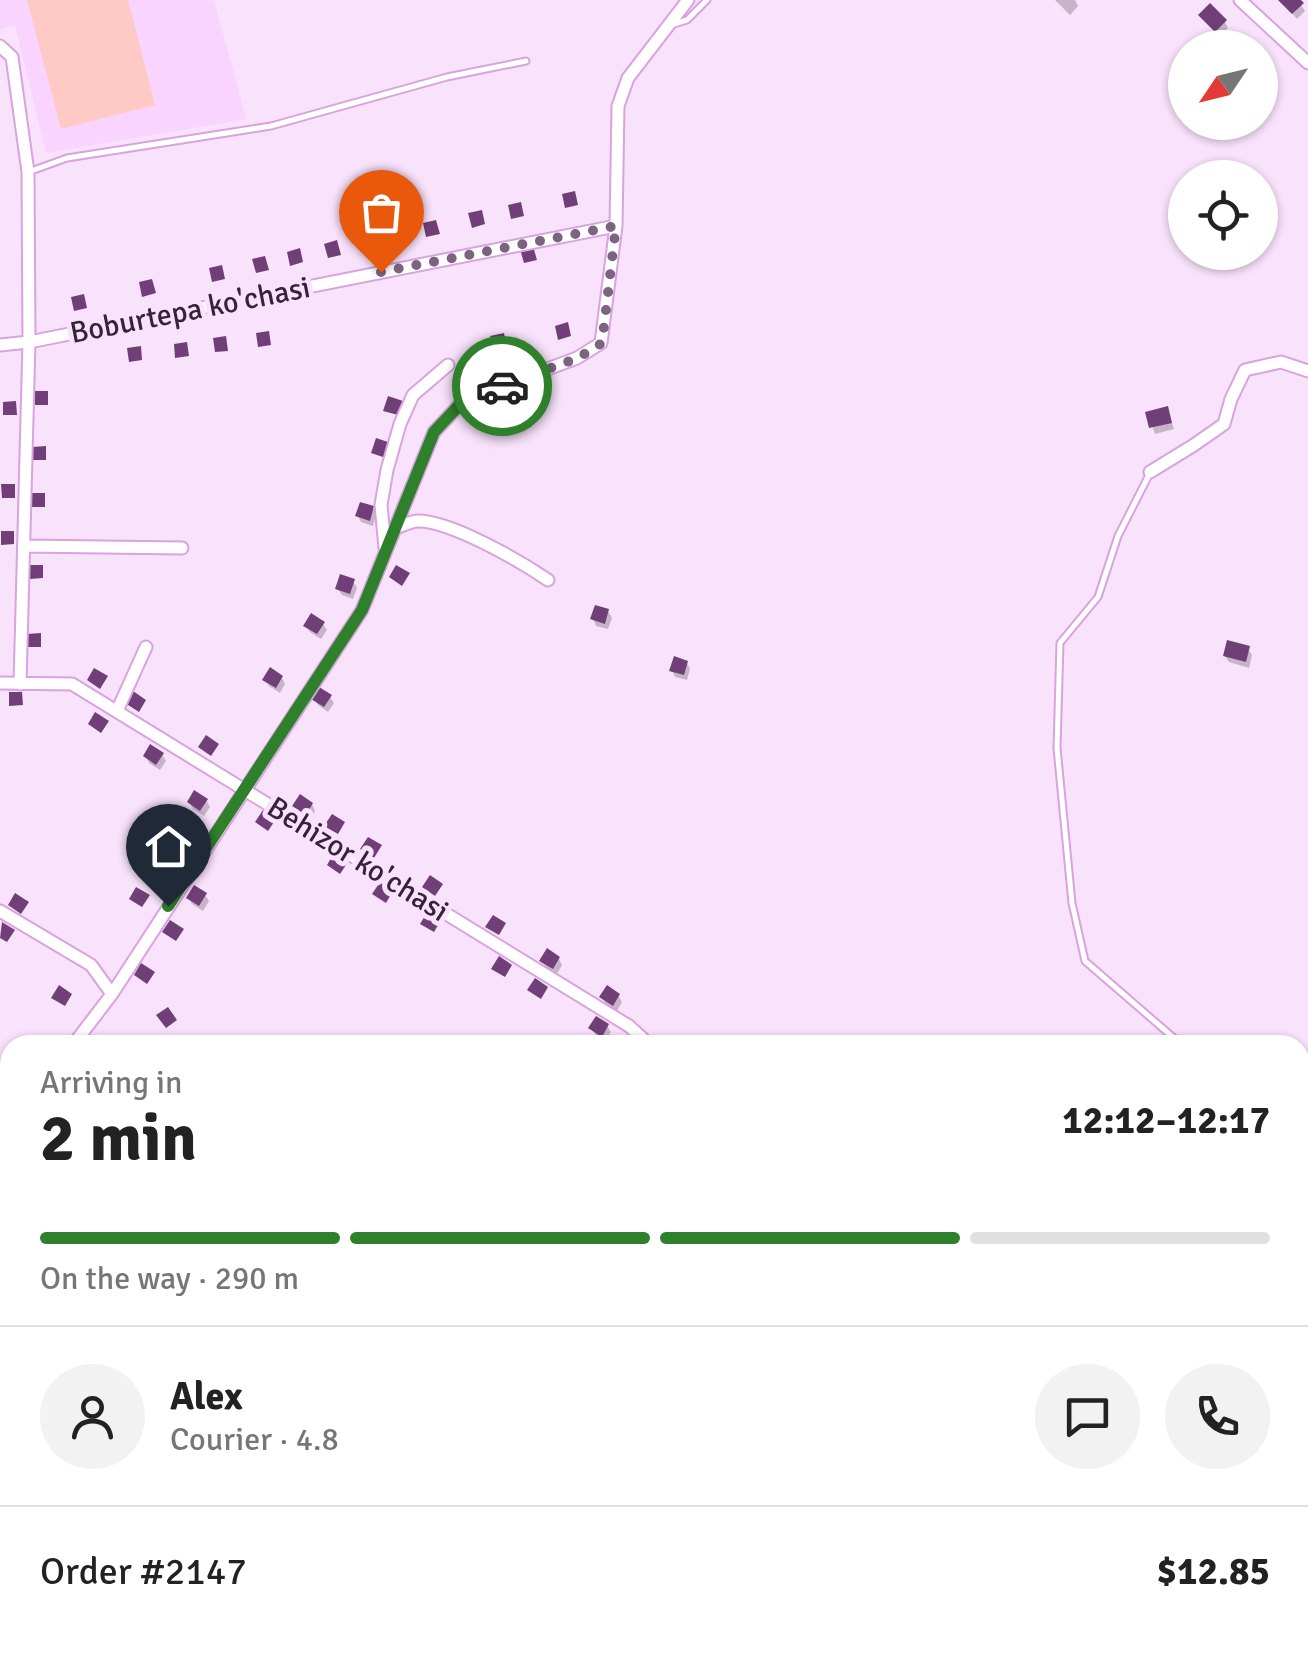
<!DOCTYPE html>
<meta charset="utf-8">
<style>
body{margin:0;font-family:Signika,sans-serif;background:#f2f2f2;color:#222;height:100vh;display:flex;flex-direction:column;font-size:38px;white-space:nowrap}
*{box-sizing:border-box;margin:0}
p{font-size:32px;color:#767676}
.icon{flex:none;width:55px;height:55px;fill:none;stroke:currentColor;stroke-width:2;stroke-linecap:round;stroke-linejoin:round}
.map{position:relative;flex:1;overflow:hidden}
.drawer{position:absolute;left:0px;top:1035px;width:1310px;height:622px;display:flex;flex-direction:column;background:#fff;border-radius:30px 30px 0 0;box-shadow:0 2px 8px #0004}
.drawer>*{flex:none}
.needle{width:65px;rotate:235deg}
.fabs{position:absolute;left:1168px;top:30px;display:grid;gap:20px}
.fabs a{display:grid;place-items:center;width:110px;height:110px;border-radius:50%;background:#fff;box-shadow:0 2px 8px #0004;font-size:50px}
.pin{position:absolute;display:grid;place-items:center;width:85px;height:85px;color:#fff;margin:-102px -42px;border-radius:50% 50% 50% 0;rotate:-45deg;box-shadow:0 0 10px #0007}
.pin .icon{rotate:45deg}
.courier{position:absolute;display:grid;place-items:center;width:100px;height:100px;margin:-50px;border:8px solid #2e802b;border-radius:50%;background:#fff;color:#222;box-shadow:0 2px 12px #0007}
.summary em{font-style:normal;font-weight:700}
.summary div{display:flex;flex-direction:column-reverse}
.summary{display:flex;align-items:center;justify-content:space-between;height:170px;padding:0 40px}
h1{font-size:65px;font-weight:700;line-height:75px}
.bar{display:grid;grid-template-columns:repeat(4,1fr);gap:15px 10px;align-content:center;height:120px;padding:0 40px}
.bar i{height:12px;border-radius:8px;background:#e0e0e0}
.bar .current{background:#2e802b}
.bar p{grid-column:span 4}
.line{display:flex;align-items:center;gap:25px;padding:0 40px;border-top:2px solid #e0e0e0}
.line div{flex:1}
.round{display:grid;place-items:center;flex:none;width:105px;height:105px;border-radius:52px;background:#f2f2f2}
.map>svg:first-child{display:block}
</style>
<div class="map">
<svg width="1308" height="1656" viewBox="0 0 1308 1656">
<rect width="100%" height="100%" fill="#f9e2fb"/>
<path fill="#f9d4fe" d="M0 0H214L246 119 46 153 15 25 0 29Z"/>
<path fill="#ffc9c5" d="M27 0H128L155 105 61 129Z
M10 1228V1628L0 1629V1234Z
M353 1648H510L509 1656H363Z"/>
<path fill="#0003" d="M1055 0H1075L1078 6 1070 15Z
M1280 0H1298L1305 11 1297 19Z
M1205 21 1225 22 1228 28 1220 36Z
M1260 57 1274 75 1266 83 1260 77Z
M1167 409 1174 429 1155 434 1148 414Z
M373 508 376 515 373 526 361 522 358 516Z
M353 581 357 588 353 599 342 595 338 589Z
M608 611 612 618 608 629 596 626 593 619Z
M323 624 327 630 321 639 310 632 306 626Z
M1248 649 1252 655 1249 668 1229 662 1225 656Z
M687 663 690 669 687 680 675 677 672 670Z
M282 678 285 684 280 693 269 686 265 680Z
M330 697 334 703 328 712 318 705 314 699Z
M162 754 166 761 160 770 149 763 146 756Z
M206 800 210 807 204 816 193 809 189 802Z
M312 804 315 811 310 820 299 813 295 806Z
M205 895 209 901 203 911 192 904 189 898Z
M559 959 562 965 557 974 546 967 542 961Z
M618 995 622 1002 617 1011 606 1004 602 997Z
M607 1026 611 1032 606 1041 595 1034 591 1028Z
M0 1265 10 1266V1286L0 1284Z"/>
<path fill="#713f77" d="M1278 0H1301L1304 3 1292 14Z
M1210 3 1227 20 1215 32 1198 15Z
M575 191 578 205 565 208 562 194Z
M521 202 524 216 511 219 508 205Z
M482 210 485 224 472 228 468 213Z
M436 220 440 234 426 237 423 223Z
M396 228 399 242 386 245 383 231Z
M371 233 375 247 361 250 358 236Z
M337 240 341 255 328 258 324 244Z
M533 246 537 260 524 263 520 249Z
M300 248 303 262 290 266 287 252Z
M265 256 269 270 256 273 252 259Z
M222 265 225 279 212 282 209 268Z
M152 279 156 293 142 297 139 282Z
M84 294 87 308 74 311 71 297Z
M568 322 571 336 558 340 555 326Z
M269 331 271 345 258 347 256 333Z
M504 333 507 347 494 350 490 336Z
M226 336 228 351 215 352 213 338Z
M187 342 189 356 175 358 174 344Z
M141 346 142 360 129 362 127 348Z
M35 391H48V405H35Z
M388 396 403 401 398 415 383 411Z
M16 401 17 415H3V402Z
M1168 406 1172 423 1149 428 1145 412Z
M376 438 391 443 386 458 371 453Z
M46 446V460H33V447Z
M1 484H15V498H2Z
M31 493H45V507H32Z
M360 502 374 506 370 521 355 516Z
M1 531H14V544L1 545Z
M29 565H43V578L30 579Z
M396 565 410 573 402 586 389 577Z
M340 574 355 579 350 594 335 589Z
M595 605 609 609 605 624 590 619Z
M311 613 325 622 317 634 303 626Z
M41 633V647H28L27 634Z
M1227 640 1250 646 1246 662 1223 656Z
M674 656 688 661 684 675 669 671Z
M270 667 283 676 276 688 262 680Z
M94 668 108 676 100 689 87 680Z
M319 687 332 695 324 707 311 699Z
M133 691 146 700 139 712 125 703Z
M9 692H22L23 705 9 706Z
M95 712 109 721 101 733 88 724Z
M206 735 219 744 211 756 198 747Z
M150 744 164 753 156 765 143 756Z
M194 790 208 799 200 811 187 802Z
M300 794 313 803 306 815 292 806Z
M263 810 276 819 268 831 255 822Z
M332 814 345 822 338 834 324 826Z
M368 837 382 845 374 858 360 849Z
M334 853 348 862 340 874 327 865Z
M430 875 443 884 435 896 422 887Z
M380 882 393 891 386 903 372 894Z
M194 885 207 893 199 906 186 898Z
M136 887 150 895 142 907 129 899Z
M15 893 29 902 21 914 8 905Z
M428 911 441 920 434 932 420 924Z
M493 915 506 923 499 935 485 927Z
M170 920 184 929 176 941 162 932Z
M2 922 15 930 7 942 0 938Z
M547 948 560 957 553 969 539 961Z
M499 956 512 965 505 977 491 969Z
M141 963 155 972 147 984 134 975Z
M535 978 548 987 541 999 527 990Z
M59 985 72 994 65 1006 51 998Z
M607 985 620 994 613 1006 599 997Z
M168 1007 177 1020 166 1028 156 1015Z
M596 1016 609 1024 602 1037 588 1028Z
M0 1262 10 1264V1281L0 1279Z"/>
<g fill="none" stroke-linecap="round" stroke-linejoin="round">
<defs>
<path id="service" d="M674 24 687 20 707 0
M31 171 67 158 271 126 447 77 526 61
M1149 475 1118 536 1098 597 1060 643 1057 748 1072 903 1085 961 1182 1045
M1300 1163 1308 1170
M0 1233 10 1237"/>
<path id="minor" d="M1240 0 1308 63
M0 46 12 57 28 172 29 342 20 684
M0 345 29 342 616 226
M1150 472 1194 445 1224 424 1231 399 1245 370 1281 362 1308 371
M395 528C402 526 411 521 418 521 451 521 520 561 548 580
M24 546 182 548
M385 548 381 505 387 470 400 424 413 395 448 365
M0 683 72 684 629 1026 650 1045
M117 711 146 647
M0 911 91 965 112 994
M73 1045 112 994 362 610 434 432 464 400 577 358 601 343 616 226 618 106 628 78 688 0
M0 1140 10 1127
M177 1648 198 1656
M137 1656 166 1648"/>
</defs>
<use href="#service" stroke="#d9a2e0" stroke-width="9"/>
<use href="#minor" stroke="#d9a2e0" stroke-width="15"/>
<use href="#service" stroke="#fff" stroke-width="5"/>
<use href="#minor" stroke="#fff" stroke-width="11"/>
</g>
<g fill="none" stroke-linecap="round" stroke-linejoin="round">
<path stroke="#7b657e" stroke-width="10" stroke-dasharray="0 18" d="M381 272 616 226 602 343 578 358 502 386"/>
<path stroke="#2e802b" stroke-width="12" d="M168 906 362 610 434 432 464 400 502 386"/>
</g>
<g text-anchor="middle" stroke-width="10" stroke-linejoin="round" paint-order="stroke">
<g font-size="30" fill="#37223a" stroke="#f9e2fb">
<text transform="translate(190 310) rotate(-11)" y="10">Boburtepa ko'chasi</text>
<text transform="translate(358 859) rotate(32)" y="10">Behizor ko'chasi</text>
</g>
</g>
</svg>
<div class="fabs">
<a><svg class="needle" viewBox="-14 -14 28 28"><path d="M0-13l5 13h-10z" fill="#e53935"/><path d="M0 13l5-13h-10z" fill="#767676"/></svg></a>
<a><svg class="icon" aria-label="locate" viewBox="0 0 24 24"><circle cx="12" cy="12" r="6"/><path d="M12 2v4M12 18v4M2 12h4M18 12h4"/></svg></a>
</div>
<div class="pin" style="left:381px;top:272px;background:#ea580c"><svg class="icon" aria-label="bag" viewBox="0 0 24 24"><path d="M5 8h14l-1 12H6zM9 8a3 3 0 0 1 6 0"/></svg></div>
<div class="pin" style="left:168px;top:906px;background:#1f2937"><svg class="icon" aria-label="home" viewBox="0 0 24 24"><path d="M3 11l9-7 9 7M6 9v11h12V9"/></svg></div>
<div class="courier" style="left:502px;top:386px"><svg class="icon" aria-label="car" viewBox="0 0 24 24"><path d="M5 17H2v-5l4-1 3-4h7l3 4 3 1v5h-3M9 17h6M6 11h13"/><circle cx="7" cy="17" r="2"/><circle cx="17" cy="17" r="2"/></svg></div>
<section class="drawer">
<div class="summary"><div><h1>2 min</h1><p>Arriving in</p></div><em>12:12–12:17</em></div>
<div class="bar"><i class="current"></i><i class="current"></i><i class="current"></i><i></i><p>On the way · 290 m</p></div>
<div class="line" style="height:180px"><a class="round"><svg class="icon" aria-label="person" viewBox="0 0 24 24"><circle cx="12" cy="8" r="4"/><path d="M4 21q1-7 8-7t8 7"/></svg></a><div><b>Alex</b><p>Courier · 4.8</p></div><a class="round"><svg class="icon" aria-label="chat" viewBox="0 0 24 24"><path d="M4 5h16v11H9l-5 4z"/></svg></a><a class="round"><svg class="icon" aria-label="phone" viewBox="0 0 24 24"><path d="M5 4h4l2 5-3 2q2 4 5 5l2-3 5 2v4C11 20 4 13 5 4z"/></svg></a></div>
<div class="line" style="height:130px"><div>Order #2147</div><b>$12.85</b></div>
</section>
</div>
